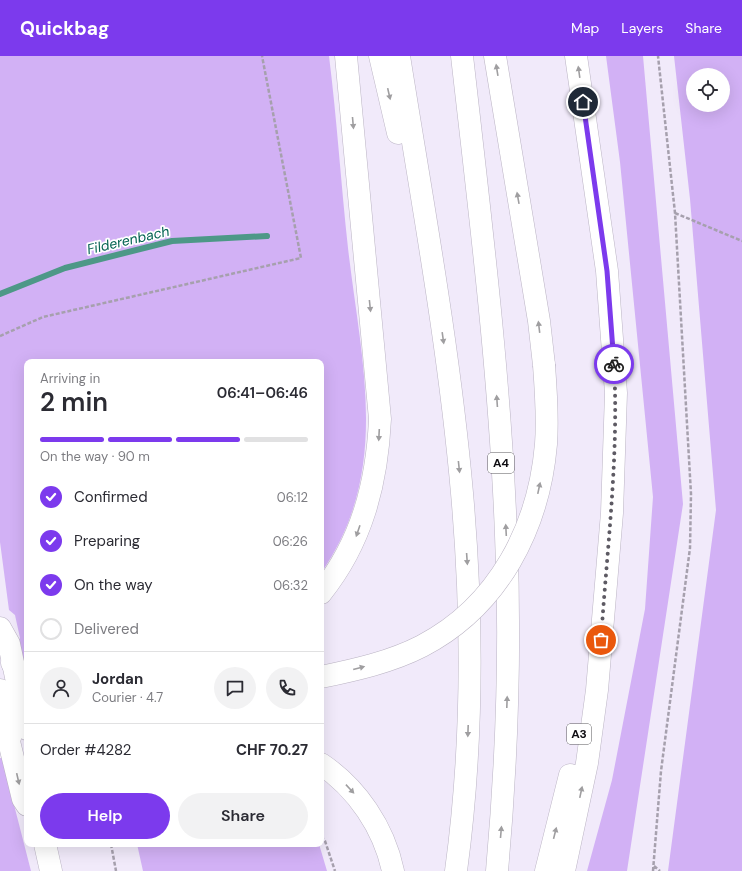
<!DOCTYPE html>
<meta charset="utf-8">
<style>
body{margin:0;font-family:"DM Sans",sans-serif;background:#f2f2f3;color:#2b2b33;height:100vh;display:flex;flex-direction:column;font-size:15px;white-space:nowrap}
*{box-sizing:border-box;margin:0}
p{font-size:13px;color:#7c7c81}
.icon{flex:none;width:22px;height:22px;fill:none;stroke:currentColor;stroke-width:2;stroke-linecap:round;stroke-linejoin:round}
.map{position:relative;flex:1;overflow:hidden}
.details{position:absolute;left:24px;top:303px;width:300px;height:488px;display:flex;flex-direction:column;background:#fff;border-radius:8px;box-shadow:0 4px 16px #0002}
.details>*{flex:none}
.controls{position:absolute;left:686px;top:12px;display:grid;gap:8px}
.controls a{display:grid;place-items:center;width:44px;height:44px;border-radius:50%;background:#fff;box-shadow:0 4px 16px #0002;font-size:20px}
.pin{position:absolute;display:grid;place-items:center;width:34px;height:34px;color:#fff;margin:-17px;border:2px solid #fff;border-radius:50%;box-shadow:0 1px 4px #0007}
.courier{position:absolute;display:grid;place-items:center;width:40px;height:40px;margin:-20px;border:3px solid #7c3aed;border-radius:50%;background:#fff;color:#222;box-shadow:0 1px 5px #0007}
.head em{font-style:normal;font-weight:600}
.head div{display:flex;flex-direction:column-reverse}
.head{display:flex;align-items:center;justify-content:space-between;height:68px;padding:0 16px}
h1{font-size:26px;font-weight:600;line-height:30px}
.bar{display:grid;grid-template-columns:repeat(4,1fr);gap:6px 4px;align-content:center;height:48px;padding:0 16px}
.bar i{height:5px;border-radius:3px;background:#e1e1e2}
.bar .on{background:#7c3aed}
.bar p{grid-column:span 4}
.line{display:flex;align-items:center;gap:10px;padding:0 16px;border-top:1px solid #e1e1e2}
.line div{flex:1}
.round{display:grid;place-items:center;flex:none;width:42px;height:42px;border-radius:21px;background:#f2f2f3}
ol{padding:0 16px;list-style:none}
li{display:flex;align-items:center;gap:12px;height:44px}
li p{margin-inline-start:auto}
li .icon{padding:4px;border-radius:50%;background:#7c3aed;color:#fff;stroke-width:4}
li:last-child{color:#7c7c81}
li i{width:22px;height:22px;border:2px solid #e1e1e2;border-radius:50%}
.action{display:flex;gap:8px;margin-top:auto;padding:8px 16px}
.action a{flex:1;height:46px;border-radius:24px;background:#7c3aed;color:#fff;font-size:16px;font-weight:600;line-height:46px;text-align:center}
.action a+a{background:#f2f2f3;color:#2b2b33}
header{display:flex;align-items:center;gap:24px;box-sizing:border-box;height:56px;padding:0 20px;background:#7c3aed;color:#fff}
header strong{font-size:19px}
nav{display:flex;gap:22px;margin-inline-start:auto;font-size:14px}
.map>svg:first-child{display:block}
</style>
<header>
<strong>Quickbag</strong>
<nav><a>Map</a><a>Layers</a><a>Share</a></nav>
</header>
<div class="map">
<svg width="742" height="815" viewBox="0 0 742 815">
<rect width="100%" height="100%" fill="#f1eafa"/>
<path fill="#d2b1f5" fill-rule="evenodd" d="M0 0H329C337 64 341 128 348 192 361 306 392 415 321 517V306H27V608L21 600 16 588 20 582 15 559 9 554 0 486Z
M606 0H643L683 448 627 815H587L612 724 645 553 653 441 620 106Z
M674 0H742V815H668L716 454 690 143ZM693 19H723V49H693Z
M0 702H2L31 815H0Z
M137 788H319L327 815H143Z"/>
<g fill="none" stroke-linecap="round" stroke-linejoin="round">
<path stroke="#4d9887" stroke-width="6" d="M0 238 65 212 172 185 267 180"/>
<defs>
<path id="secondary" d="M0 572 9 588 27 673
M4 665 23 743 27 749
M45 788 51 815"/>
<path id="highway" d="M380 0 398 77
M399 0C422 145 449 290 462 437 473 562 473 690 456 815
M462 0C480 159 500 319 506 479 511 591 507 703 497 815
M495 0 539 265 544 309
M321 537C362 486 377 427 380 363L346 0
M12 607 27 631
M0 634 16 665 27 672
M9 684 16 665 27 657
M321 708C357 732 384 772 393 815
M546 815 570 719
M564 815 587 707 597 634 612 457 616 337 607 215 576 0"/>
</defs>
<use href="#secondary" stroke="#bbb4c4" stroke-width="23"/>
<use href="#highway" stroke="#bbb4c4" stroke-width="23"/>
<path stroke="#a6a0ad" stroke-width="2.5" stroke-dasharray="4 2" stroke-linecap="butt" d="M675 157 742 185
M0 280 43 261 301 202 262 0
M321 780 325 785 335 815
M111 788 116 815
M654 810 660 815
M653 815 661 715 690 492 691 438 675 157 658 0"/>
<use href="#secondary" stroke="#fff" stroke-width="22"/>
<use href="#highway" stroke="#fff" stroke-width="22"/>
<defs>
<path id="highway-bridge" d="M321 621C355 614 391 606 422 590 499 550 539 471 546 388 548 362 546 335 544 309"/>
</defs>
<use href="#highway-bridge" stroke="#bbb4c4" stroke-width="23" stroke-linecap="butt"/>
<use href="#highway-bridge" stroke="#fff" stroke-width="22"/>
</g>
<defs><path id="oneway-solid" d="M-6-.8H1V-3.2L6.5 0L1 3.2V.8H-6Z"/></defs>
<g fill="#9f9ea0">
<use href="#oneway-solid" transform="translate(497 14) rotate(-99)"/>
<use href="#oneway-solid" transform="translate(579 16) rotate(-98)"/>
<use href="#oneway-solid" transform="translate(389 38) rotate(77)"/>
<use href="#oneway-solid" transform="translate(353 67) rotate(85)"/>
<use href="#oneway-solid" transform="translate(518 142) rotate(-100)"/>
<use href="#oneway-solid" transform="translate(370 250) rotate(84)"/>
<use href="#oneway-solid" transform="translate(539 271) rotate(-97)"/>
<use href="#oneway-solid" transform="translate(443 282) rotate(82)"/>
<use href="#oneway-solid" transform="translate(497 345) rotate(-94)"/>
<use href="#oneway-solid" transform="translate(379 379) rotate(93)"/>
<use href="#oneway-solid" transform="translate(459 411) rotate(84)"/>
<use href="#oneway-solid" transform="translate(539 432) rotate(-78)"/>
<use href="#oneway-solid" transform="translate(506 474) rotate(-93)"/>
<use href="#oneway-solid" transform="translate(358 475) rotate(109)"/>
<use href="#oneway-solid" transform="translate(467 503) rotate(86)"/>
<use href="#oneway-solid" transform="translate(359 612) rotate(-15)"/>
<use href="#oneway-solid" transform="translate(507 646) rotate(-88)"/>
<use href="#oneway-solid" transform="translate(468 675) rotate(92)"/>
<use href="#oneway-solid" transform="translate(18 723) rotate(77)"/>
<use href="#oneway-solid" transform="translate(350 733) rotate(47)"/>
<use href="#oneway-solid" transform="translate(581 736) rotate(-78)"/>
<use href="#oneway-solid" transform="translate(501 776) rotate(-85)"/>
<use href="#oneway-solid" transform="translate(555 777) rotate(-76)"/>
</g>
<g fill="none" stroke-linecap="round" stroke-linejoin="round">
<path stroke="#5d5a63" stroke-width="4" stroke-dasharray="0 7.2" d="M601 584C607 492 619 401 614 308"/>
<path stroke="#7c3aed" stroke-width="5" d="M583 46 607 215 614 308"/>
</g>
<g text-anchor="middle" stroke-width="3.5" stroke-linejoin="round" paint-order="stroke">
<g fill="#fff" stroke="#565558" stroke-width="1">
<rect x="488" y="397" width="26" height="20" rx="3"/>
<rect x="567" y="668" width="24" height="20" rx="3"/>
</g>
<g font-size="12" font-weight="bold" fill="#0e0c11">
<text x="501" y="411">A4</text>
<text x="579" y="682">A3</text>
</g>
<g font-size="14" font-style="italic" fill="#046352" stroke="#fff">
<text transform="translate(128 184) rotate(-13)" y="5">Filderenbach</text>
</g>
</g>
</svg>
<div class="controls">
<a><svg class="icon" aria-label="locate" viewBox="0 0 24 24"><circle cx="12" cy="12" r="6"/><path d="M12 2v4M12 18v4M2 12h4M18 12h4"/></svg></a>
</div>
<div class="pin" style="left:601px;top:584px;background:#ea580c"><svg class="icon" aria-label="bag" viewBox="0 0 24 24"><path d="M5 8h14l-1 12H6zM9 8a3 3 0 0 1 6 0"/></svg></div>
<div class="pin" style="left:583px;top:46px;background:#1f2937"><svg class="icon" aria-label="home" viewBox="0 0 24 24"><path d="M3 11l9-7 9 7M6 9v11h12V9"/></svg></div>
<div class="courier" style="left:614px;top:308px"><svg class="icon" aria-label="bike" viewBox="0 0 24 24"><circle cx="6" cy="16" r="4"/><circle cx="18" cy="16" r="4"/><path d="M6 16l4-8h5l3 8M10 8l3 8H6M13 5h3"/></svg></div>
<section class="details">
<div class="head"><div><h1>2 min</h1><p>Arriving in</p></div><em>06:41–06:46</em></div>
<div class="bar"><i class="on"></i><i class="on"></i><i class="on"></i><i></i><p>On the way · 90 m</p></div>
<ol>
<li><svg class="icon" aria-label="check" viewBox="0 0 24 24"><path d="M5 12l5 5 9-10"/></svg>Confirmed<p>06:12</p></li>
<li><svg class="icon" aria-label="check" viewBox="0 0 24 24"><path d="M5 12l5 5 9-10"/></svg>Preparing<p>06:26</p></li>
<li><svg class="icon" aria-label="check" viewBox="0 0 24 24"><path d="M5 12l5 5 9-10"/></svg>On the way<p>06:32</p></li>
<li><i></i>Delivered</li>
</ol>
<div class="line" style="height:72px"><a class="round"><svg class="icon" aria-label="person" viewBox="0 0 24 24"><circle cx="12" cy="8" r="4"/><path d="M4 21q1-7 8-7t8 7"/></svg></a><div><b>Jordan</b><p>Courier · 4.7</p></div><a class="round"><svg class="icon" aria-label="chat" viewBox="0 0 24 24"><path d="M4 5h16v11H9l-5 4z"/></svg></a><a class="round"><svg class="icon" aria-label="phone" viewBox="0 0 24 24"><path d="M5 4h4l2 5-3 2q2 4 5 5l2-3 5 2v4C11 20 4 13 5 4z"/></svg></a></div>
<div class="line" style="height:52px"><div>Order #4282</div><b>CHF 70.27</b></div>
<div class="action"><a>Help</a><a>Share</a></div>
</section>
</div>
